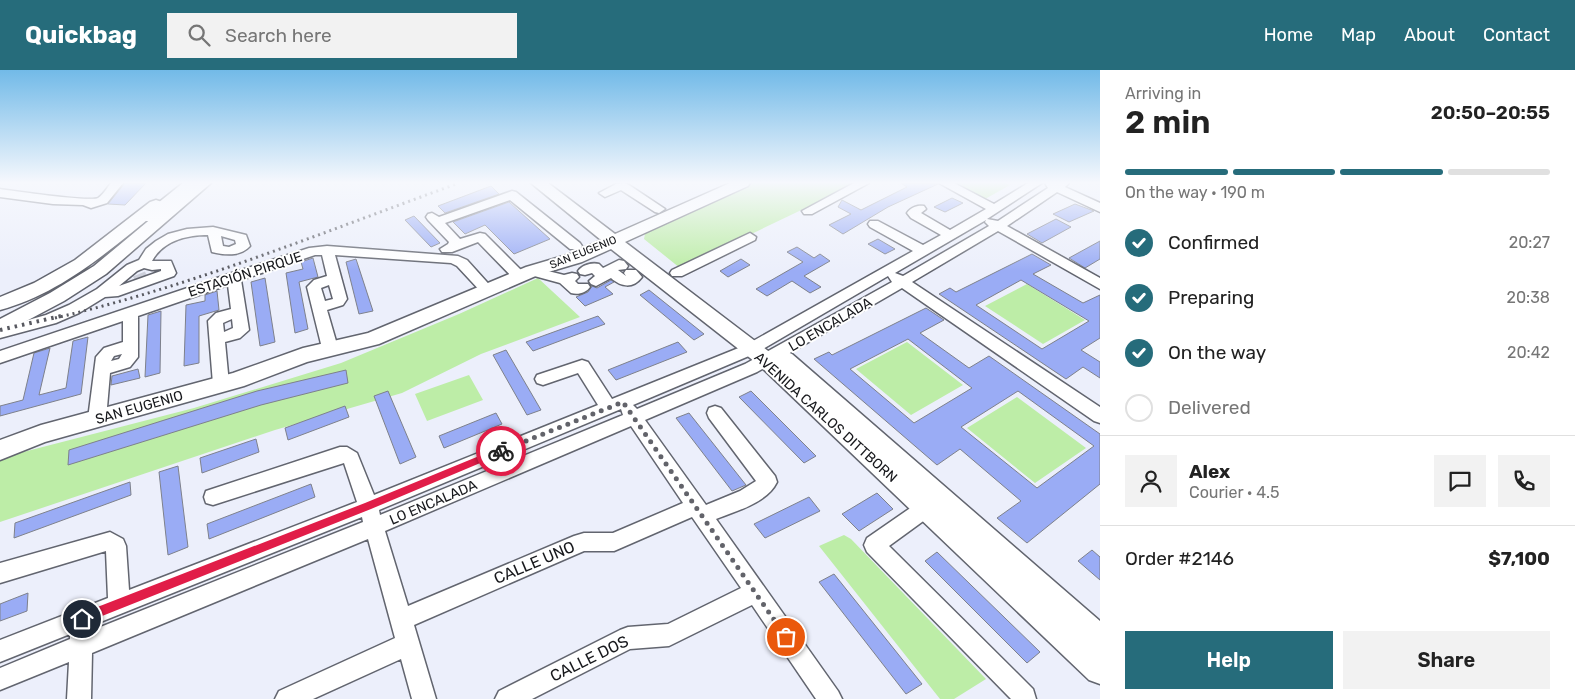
<!DOCTYPE html>
<meta charset="utf-8">
<style>
body{margin:0;font-family:Rubik,sans-serif;background:#f2f2f2;color:#222;height:100vh;display:flex;flex-direction:column;font-size:19px;white-space:nowrap}
*{box-sizing:border-box;margin:0}
p{font-size:16px;color:#767676}
.icon{flex:none;width:28px;height:28px;fill:none;stroke:currentColor;stroke-width:2;stroke-linecap:round;stroke-linejoin:round}
.map{position:relative;flex:1;overflow:hidden}
.sheet{display:flex;flex-direction:column;background:#fff;width:475px}
.sheet>*{flex:none}
.pin{position:absolute;display:grid;place-items:center;width:42px;height:42px;color:#fff;margin:-21px;border:2px solid #fff;border-radius:50%;box-shadow:0 1px 5px #0007}
.courier{position:absolute;display:grid;place-items:center;width:50px;height:50px;margin:-25px;border:4px solid #e11d48;border-radius:50%;background:#fff;color:#222;box-shadow:0 1px 6px #0007}
.headline em{font-style:normal;font-weight:600}
.headline div{display:flex;flex-direction:column-reverse}
.headline{display:flex;align-items:center;justify-content:space-between;height:85px;padding:0 25px}
h1{font-size:32px;font-weight:600;line-height:38px}
.bar{display:grid;grid-template-columns:repeat(4,1fr);gap:8px 5px;align-content:center;height:60px;padding:0 25px}
.bar i{height:6px;border-radius:4px;background:#e0e0e0}
.bar .active{background:#266c7b}
.bar p{grid-column:span 4}
.line{display:flex;align-items:center;gap:12px;padding:0 25px;border-top:1px solid #e0e0e0}
.line div{flex:1}
.round{display:grid;place-items:center;flex:none;width:52px;height:52px;border-radius:0px;background:#f2f2f2}
ol{padding:0 25px;list-style:none}
li{display:flex;align-items:center;gap:15px;height:55px}
li p{margin-inline-start:auto}
li .icon{padding:5px;border-radius:50%;background:#266c7b;color:#fff;stroke-width:4}
li:last-child{color:#767676}
li i{width:28px;height:28px;border:2px solid #e0e0e0;border-radius:50%}
.cta{display:flex;gap:10px;margin-top:auto;padding:10px 25px}
.cta a{flex:1;height:58px;border-radius:0px;background:#266c7b;color:#fff;font-size:20px;font-weight:600;line-height:58px;text-align:center}
.cta a+a{background:#f2f2f2;color:#222}
header{display:flex;align-items:center;gap:30px;box-sizing:border-box;height:70px;padding:0 25px;background:#266c7b;color:#fff}
header strong{font-size:24px}
nav{display:flex;gap:28px;margin-inline-start:auto;font-size:18px}
.search{width:350px;height:45px;background:#f2f2f2;display:flex;align-items:center;gap:12px;box-sizing:border-box;padding:0 18px;border-radius:0px;color:#767676;font-size:19px}
main{display:flex;flex:1;min-height:0}
.map>svg:first-child{display:block}
</style>
<header>
<strong>Quickbag</strong>
<div class="search"><svg class="icon" aria-label="search" viewBox="0 0 24 24"><circle cx="10" cy="10" r="6"/><path d="M15 15l6 6"/></svg>Search here</div>
<nav><a>Home</a><a>Map</a><a>About</a><a>Contact</a></nav>
</header>
<main>
<div class="map">
<svg width="1100" height="629" viewBox="0 0 1100 629">
<rect width="100%" height="100%" fill="#eceffb"/>
<path fill="#bdeda7" d="M750 113H858L680 198 644 169 646 159Z
M941 113H1006L1010 115 978 133Z
M538 208 580 247 481 284 402 323 275 360 0 452V388L194 338 341 293 459 244Z
M1027 214 1085 250 1043 274 985 236Z
M907 272 963 315 911 345 856 299Z
M469 305 483 330 427 351 415 324Z
M1017 327 1086 378 1035 413 967 358Z
M844 465 851 469 986 609 954 629H940L819 476Z"/>
<path fill="#9aacf5" stroke="#7e818b" fill-rule="evenodd" d="M125 113H146L125 135 108 134Z
M901 113 938 114 888 137 843 164 829 155 851 144 838 137 842 130 861 140 907 117Z
M491 116 499 124 445 143 438 136Z
M952 128 963 133 945 142 934 137Z
M509 132 550 169 514 184 485 155 465 164 453 152Z
M1075 134 1094 141 1069 152 1053 144Z
M414 146 440 173 431 177 405 150Z
M1056 149 1071 157 1042 173 1027 164Z
M878 169 895 179 885 184 868 174Z
M1100 171V189L1085 198 1069 188Z
M797 177 814 188 820 184 830 191 804 206 821 217 810 223 792 211 767 226 756 219 803 192 787 182Z
M1032 184 1051 195 1033 204 1083 233 1100 225V268L1081 280 1100 292V308L1083 297 1066 309 939 224 950 218 956 222ZM1021 210 1089 251 1042 279 976 235Z
M313 188 318 207 299 212 308 259 295 263 286 203 303 199 301 192Z
M356 189 373 241 359 244 346 192Z
M741 189 750 195 728 207 720 201Z
M265 208 275 272 260 276 251 212Z
M611 210 614 212 605 217 613 224 585 236 576 227 588 222 592 216 597 218Z
M649 220 704 264 694 270 640 225Z
M217 221 219 240 199 246V293L184 296 186 235 205 231V225Z
M926 238 944 250 920 263 969 298 989 286 1100 364V414L1027 473 997 448 1021 431 960 379 937 395 814 289 829 282 832 285ZM908 269 972 318 914 353 850 299ZM1018 321 1094 376 1037 418 961 357Z
M161 241 160 303 145 307 148 245Z
M598 246 605 254 533 281 526 272Z
M88 267 81 324 0 346V336L23 330 34 283 50 278 39 325 66 318 73 271Z
M678 272 687 282 616 310 608 300Z
M506 280 541 340 527 345 493 285Z
M138 299 140 308 111 315 112 306Z
M346 300 348 313 261 335 68 395 69 380 257 321Z
M388 321 416 387 400 394 374 326Z
M751 321 816 386 804 393 739 327Z
M345 336 349 347 288 370 285 358Z
M496 343 502 354 444 378 439 366Z
M689 343 746 415 732 421 676 348Z
M256 369 259 382 202 403 200 388Z
M178 396 188 477 168 485 159 402Z
M130 412 131 425 14 468 15 453Z
M311 414 315 427 209 469 207 454Z
M877 423 893 439 859 461 842 444Z
M809 427 820 441 765 468 754 454Z
M1092 480 1100 487V510L1078 491Z
M937 482 1040 582 1027 593 925 491Z
M834 504 922 614 906 624 819 512Z
M28 523 27 541 0 551V534Z"/>
<g fill="none" stroke-linecap="round" stroke-linejoin="round">
<path stroke="#cccfda" stroke-width="13" stroke-dasharray="13 6" stroke-linecap="butt" d="M139 204 142 211"/>
<defs>
<path id="minor" d="M111 113H123L107 133 91 138 83 135 53 134 0 127V119C14 121 90 132 98 128 103 125 107 118 111 113Z
M183 113H196L151 151H143L141 148 143 145Z
M624 113 629 115 665 139 659 143 655 142 621 120 605 127 599 123 616 114Z
M854 113H869L812 144H804L802 141Z
M939 113H954L994 134 1028 113H1042L987 149 998 151 1048 118 1045 113H1069L1065 117 1100 133V142L1057 122 1007 156 1100 208V219L998 161 912 212 1100 337V353L1094 351 902 218 757 302 645 350 706 435 740 421 756 411 709 348 707 343 709 338 715 336 721 338 775 406 777 412C767 433 736 441 716 449L838 621 842 629H816L752 535 669 576 630 579 532 629H495L499 621 620 560 628 557 668 554 741 518 692 447 614 481H584L577 484 414 555 436 629H412L401 589 313 629H275L279 621 395 568 368 469 92 583 91 629H67L69 592 0 620V598L70 569V564L0 592V570L108 528 106 481 0 513V493L110 462 123 469 126 476 129 520 357 432 344 393 213 435 206 433 204 427 206 421 340 377H347L357 383 374 425 598 335 578 303 543 315 537 313 535 309 537 305 582 290 588 292 612 329 746 275 913 181 870 157 868 154 870 151H878L923 175 941 165 911 148 907 143C911 137 918 135 924 136L926 139 921 143 950 160 986 139ZM986 150 985 152 989 156 903 206 895 203ZM888 206 892 212 745 294 637 339 633 335 756 283ZM621 339 623 345 380 445 379 440ZM631 356 683 433 613 463H584L574 466 408 536 385 461ZM362 447 363 452 93 560V555Z
M512 121 516 122 580 173 582 176 580 179H570L510 130 445 153 460 169 480 163 485 164 525 204 527 207 525 210H515L478 172 452 182H442L440 179 448 174 449 172 428 150 426 147 428 144 432 143 439 147Z
M213 157 246 165 250 176C240 187 225 185 212 182L208 165C186 165 163 171 152 191H171L176 203 174 206 118 226 105 227 79 243 56 253 0 268V258L46 245 69 235 97 219 127 195 139 190 146 179 156 171 168 164 187 159ZM221 166 235 170 236 174 229 177 223 176ZM144 198 152 200 161 199V201L119 216 137 201Z
M750 163 756 167 755 170 682 206H672L670 203 672 200Z
M327 176 458 186 467 190 495 221 493 224H483L457 196 451 193 335 185 347 229 343 235 327 240 338 278 335 282 330 284 325 282 322 278 307 217 314 210 327 206 322 185H315L241 210 249 260 240 268 225 272 229 314 227 318 221 320 215 318 213 314 208 251 216 243 231 239 228 215 138 246V287L130 297 110 303 106 349 103 354 97 356 91 354 88 349 96 287 104 278 123 272V251L0 293V281L229 204 309 178ZM329 215 333 229 325 231 321 218ZM232 249 233 258 224 262 223 253ZM122 284 119 289 111 291 114 286Z
M619 190 624 191 628 196 626 199 618 200 626 206 624 203 626 200H636L642 207C633 219 621 217 611 208L596 216 591 214 589 211 595 206 592 203 585 205 580 204 578 201C582 195 592 192 599 194L603 198Z
M532 197 564 205 572 203 577 204 579 207 575 211 578 214H588L590 217C586 223 578 225 571 223L560 213 527 204 525 201 527 198Z
M926 429 933 432 936 438 933 444 889 476 1033 619 1036 629H1011L867 482 864 475 867 468 919 432Z"/>
<path id="major" d="M194 113H211L106 204 64 231 0 265V249L50 223 94 196Z
M531 113H548L615 164 730 113H750L748 116 625 172 776 287 778 284 785 281 792 284 1100 551V614L1089 610 759 295 611 179 582 192 538 205 379 274 307 292 244 316 45 372 0 390V370L41 355 233 303 303 278 368 263 526 197 570 184 601 170Z
M156 130 162 132 164 135 162 138C112 178 63 223 0 240V227L34 213 75 190 150 132Z"/>
</defs>
<use href="#minor" stroke="#62656f" stroke-width="3"/>
<use href="#major" stroke="#62656f" stroke-width="3"/>
<use href="#minor" fill="#fff" fill-rule="evenodd"/>
<use href="#major" fill="#fff" fill-rule="evenodd"/>
<path stroke="#585960" stroke-width="3" stroke-dasharray="2 4" stroke-linecap="butt" d="M55 248C193 216 326 161 459 113"/>
<path stroke="#585960" stroke-width="4" stroke-dasharray="2.5 5" stroke-linecap="butt" d="M0 260 61 246"/>
</g>
<linearGradient id="sky" x2="0" y2="1"><stop stop-color="#72bae8"/><stop offset="0.56" stop-color="#f6f8fd"/><stop offset="1" stop-color="#f6f8fd" stop-opacity="0"/></linearGradient>
<rect width="1100" height="201" fill="url(#sky)"/>
<path fill="#e11d48" d="M501 377 504 378V383L371 439 82 554 78 553 77 549 78 545 82 543 365 433Z"/>
<g fill="none" stroke-linecap="round" stroke-linejoin="round">
<path stroke="#62636a" stroke-width="5" stroke-dasharray="0 9" d="M501 381 623 332 786 567"/>
</g>
<g text-anchor="middle" stroke-width="4" stroke-linejoin="round" paint-order="stroke">
<g font-size="11" fill="#17181c" stroke="#fff">
<text transform="translate(583 182) rotate(-22)" y="4">SAN EUGENIO</text>
</g>
<g font-size="14" fill="#17181c" stroke="#fff">
<text transform="translate(245 204) rotate(-18)" y="5">ESTACIÓN PIRQUE</text>
<text transform="translate(830 254) rotate(-30)" y="5">LO ENCALADA</text>
<text transform="translate(139 337) rotate(-16)" y="5">SAN EUGENIO</text>
<text transform="translate(826 347) rotate(42)" y="5">AVENIDA CARLOS DITTBORN</text>
<text transform="translate(433 432) rotate(-23)" y="5">LO ENCALADA</text>
</g>
<g font-size="16" fill="#17181c" stroke="#fff">
<text transform="translate(534 492) rotate(-23)" y="6">CALLE UNO</text>
<text transform="translate(589 588) rotate(-26)" y="6">CALLE DOS</text>
</g>
</g>
</svg>
<div class="pin" style="left:786px;top:567px;background:#ea580c"><svg class="icon" aria-label="bag" viewBox="0 0 24 24"><path d="M5 8h14l-1 12H6zM9 8a3 3 0 0 1 6 0"/></svg></div>
<div class="pin" style="left:82px;top:549px;background:#1f2937"><svg class="icon" aria-label="home" viewBox="0 0 24 24"><path d="M3 11l9-7 9 7M6 9v11h12V9"/></svg></div>
<div class="courier" style="left:501px;top:381px"><svg class="icon" aria-label="bike" viewBox="0 0 24 24"><circle cx="6" cy="16" r="4"/><circle cx="18" cy="16" r="4"/><path d="M6 16l4-8h5l3 8M10 8l3 8H6M13 5h3"/></svg></div>
</div>
<section class="sheet">
<div class="headline"><div><h1>2 min</h1><p>Arriving in</p></div><em>20:50–20:55</em></div>
<div class="bar"><i class="active"></i><i class="active"></i><i class="active"></i><i></i><p>On the way · 190 m</p></div>
<ol>
<li><svg class="icon" aria-label="check" viewBox="0 0 24 24"><path d="M5 12l5 5 9-10"/></svg>Confirmed<p>20:27</p></li>
<li><svg class="icon" aria-label="check" viewBox="0 0 24 24"><path d="M5 12l5 5 9-10"/></svg>Preparing<p>20:38</p></li>
<li><svg class="icon" aria-label="check" viewBox="0 0 24 24"><path d="M5 12l5 5 9-10"/></svg>On the way<p>20:42</p></li>
<li><i></i>Delivered</li>
</ol>
<div class="line" style="height:90px"><a class="round"><svg class="icon" aria-label="person" viewBox="0 0 24 24"><circle cx="12" cy="8" r="4"/><path d="M4 21q1-7 8-7t8 7"/></svg></a><div><b>Alex</b><p>Courier · 4.5</p></div><a class="round"><svg class="icon" aria-label="chat" viewBox="0 0 24 24"><path d="M4 5h16v11H9l-5 4z"/></svg></a><a class="round"><svg class="icon" aria-label="phone" viewBox="0 0 24 24"><path d="M5 4h4l2 5-3 2q2 4 5 5l2-3 5 2v4C11 20 4 13 5 4z"/></svg></a></div>
<div class="line" style="height:65px"><div>Order #2146</div><b>$7,100</b></div>
<div class="cta"><a>Help</a><a>Share</a></div>
</section>
</main>
